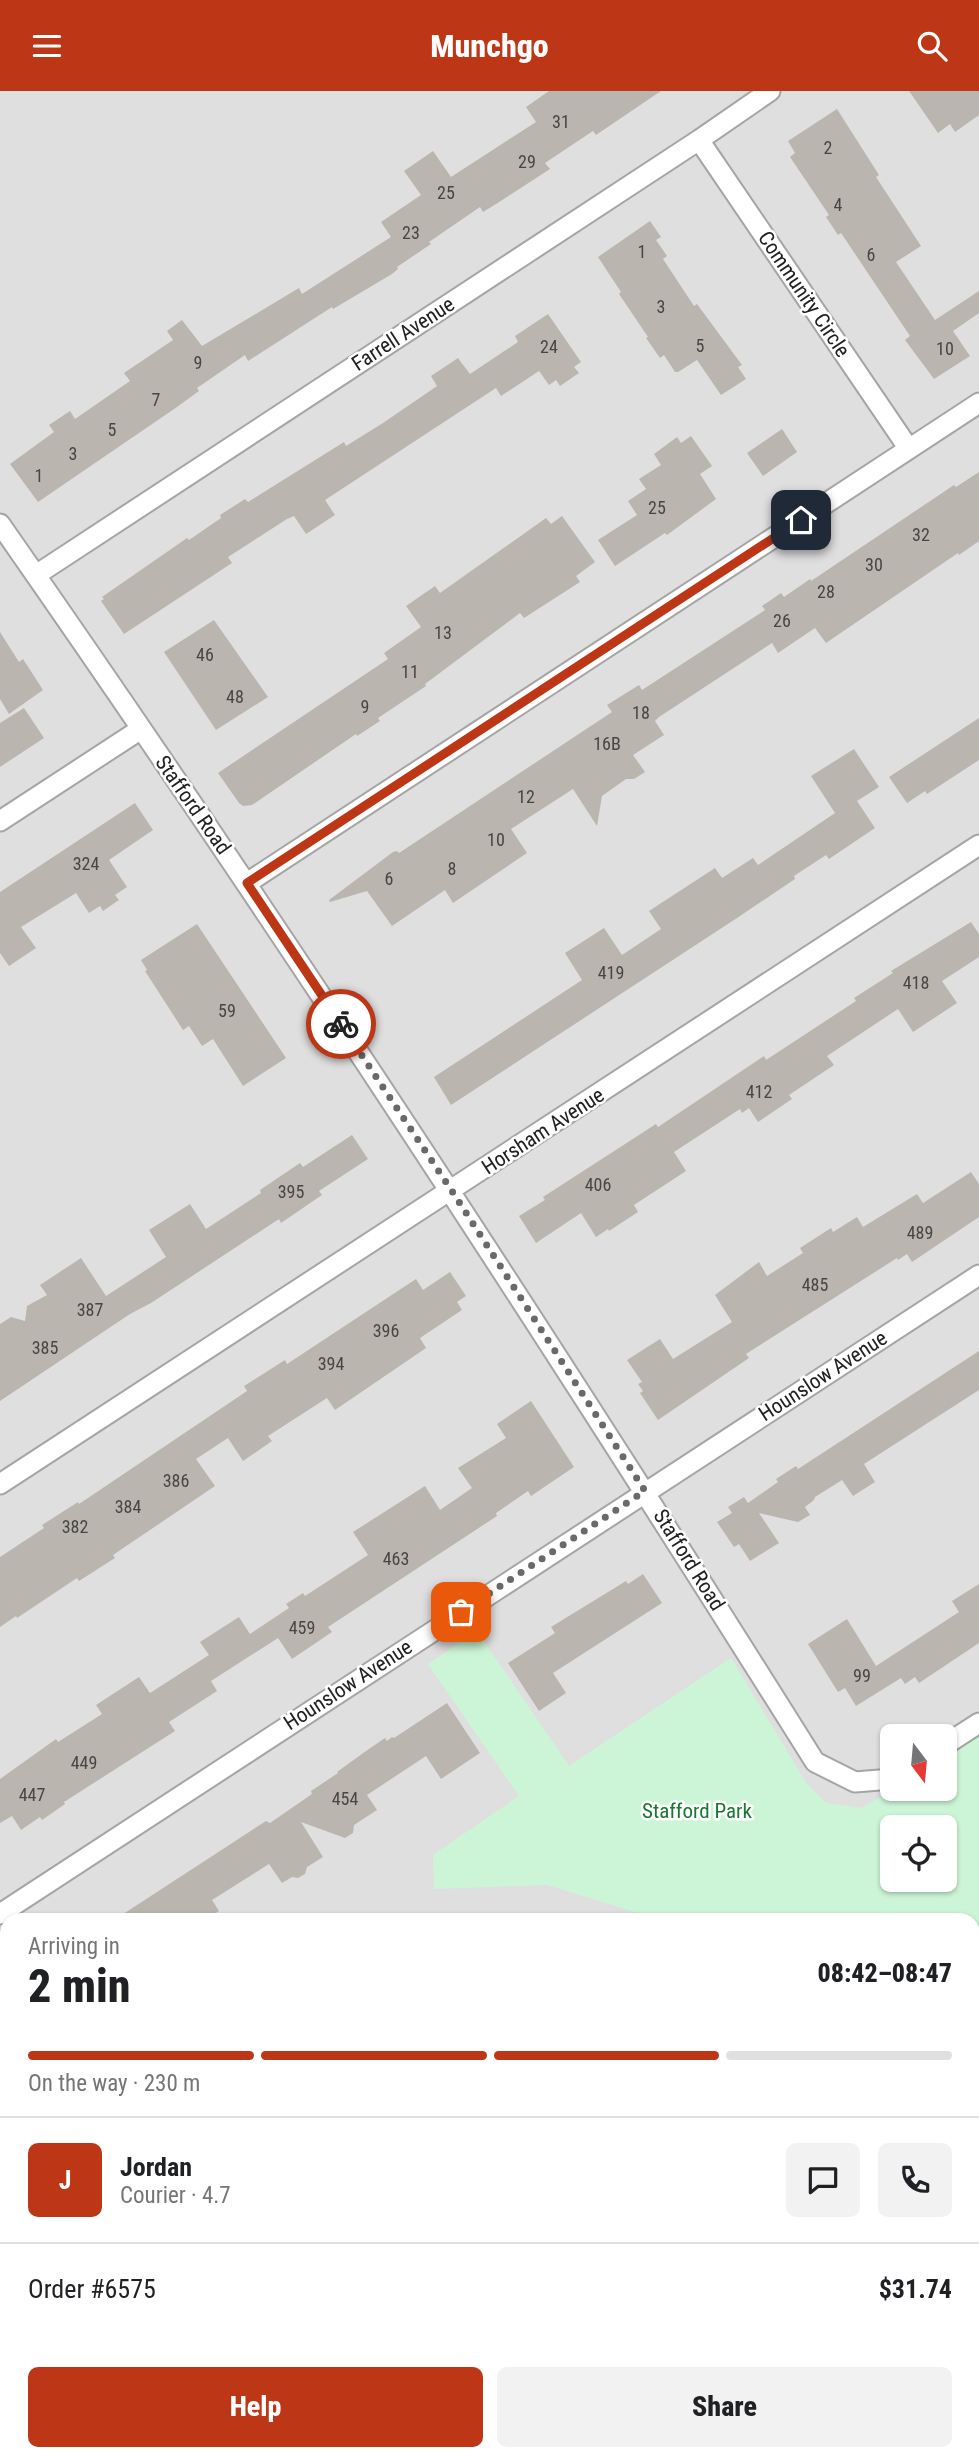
<!DOCTYPE html>
<meta charset="utf-8">
<style>
body{margin:0;font-family:"Roboto Condensed",sans-serif;background:#f2f2f2;color:#202124;height:100vh;display:flex;flex-direction:column;font-size:26px;white-space:nowrap}
*{box-sizing:border-box;margin:0}
p{font-size:23px;color:#757577}
.icon{flex:none;width:38px;height:38px;fill:none;stroke:currentColor;stroke-width:2;stroke-linecap:round;stroke-linejoin:round}
.map{position:relative;flex:1;overflow:hidden}
.details{position:absolute;left:0px;top:1822px;width:980px;height:548px;display:flex;flex-direction:column;background:#fff;border-radius:21px 21px 0 0;box-shadow:0 2px 5px #0004}
.details>*{flex:none}
.needle{width:46px;rotate:164deg}
.fabs{position:absolute;left:880px;top:1633px;display:grid;gap:14px}
.fabs a{display:grid;place-items:center;width:77px;height:77px;border-radius:10px;background:#fff;box-shadow:0 2px 5px #0004;font-size:35px}
.pin{position:absolute;display:grid;place-items:center;width:60px;height:60px;color:#fff;margin:-30px;border-radius:14px;box-shadow:0 4px 10px #0006}
.courier{position:absolute;display:grid;place-items:center;width:70px;height:70px;margin:-35px;border:5px solid #bd3616;border-radius:50%;background:#fff;color:#222;box-shadow:0 2px 9px #0007}
.head em{font-style:normal;font-weight:800}
.head div{display:flex;flex-direction:column-reverse}
.head{display:flex;align-items:center;justify-content:space-between;height:119px;padding:0 28px}
h1{font-size:46px;font-weight:800;line-height:52px}
.bar{display:grid;grid-template-columns:repeat(4,1fr);gap:10px 7px;align-content:center;height:84px;padding:0 28px}
.bar i{height:9px;border-radius:5px;background:#e0e0e0}
.bar .active{background:#bd3616}
.bar p{grid-column:span 4}
.line{display:flex;align-items:center;gap:18px;padding:0 28px;border-top:2px solid #e0e0e0}
.line div{flex:1}
.round{display:grid;place-items:center;flex:none;width:74px;height:74px;border-radius:10px;background:#f2f2f2}
.cta{display:flex;gap:14px;margin-top:auto;padding:14px 28px}
.cta a{flex:1;height:80px;border-radius:10px;background:#bd3616;color:#fff;font-size:28px;font-weight:800;line-height:80px;text-align:center}
.cta a+a{background:#f2f2f2;color:#202124}
header{display:flex;justify-content:space-between;align-items:center;height:91px;padding:0 28px;background:#bd3616;color:#fff;font-size:32px;font-weight:800}
.map>svg:first-child{display:block}
</style>
<header><svg class="icon" aria-label="menu" viewBox="0 0 24 24"><path d="M4 6h16M4 12h16M4 18h16"/></svg>Munchgo<svg class="icon" aria-label="search" viewBox="0 0 24 24"><circle cx="10" cy="10" r="6"/><path d="M15 15l6 6"/></svg></header>
<div class="map">
<svg width="979" height="2369" viewBox="0 0 979 2369">
<rect width="100%" height="100%" fill="#f1f0e9"/>
<path fill="#dfdfdf" fill-rule="evenodd" d="M0 0H979V2369H0ZM892 1645H945V1698H892ZM892 1736H945V1788H892ZM7 1829H973V2362H7Z"/>
<path fill="#f8fce7" d="M7 2331V2362H681V2369H0V2336Z"/>
<path fill="#ccf5d7" fill-rule="evenodd" d="M477 1540 569 1675 731 1567 807 1693 826 1712 862 1717 894 1698H945V1666L979 1645V1965L973 1963V1829H661L547 1794 434 1798 433 1764 519 1705 428 1573ZM892 1736H945V1788H892Z"/>
<path fill="#90d6c9" d="M406 2362 529 2363 533 2369H404Z"/>
<path fill="#bab6af" d="M549 0H661L596 44 593 40 545 72 550 78 496 113 483 121 480 116 429 151 431 153 397 176 398 178 392 183 333 218 332 216 248 270 245 264 197 297 199 300 177 316 38 411 10 373 54 341 49 334 70 320 75 328 130 290 124 282 173 249 167 240 182 229 202 255 299 197 302 203 391 146 381 131 421 104 404 80 433 60 451 86 536 31 526 16Z
M909 0H979V24L955 41 950 33 938 42Z
M837 18 879 84 876 86 921 155 896 171 935 229 979 200V222L953 240 970 265 934 288 905 249 910 245 841 142 838 144 826 126 829 124 790 66 795 62 788 50Z
M650 130 661 146 656 149 667 165 663 168 694 215 697 213 742 274 738 276 746 288 721 304 697 269 678 281H675L664 264 660 267 646 247 648 246 619 203 621 201 598 166Z
M548 223 581 271 574 276 579 282 560 295 556 289 549 294 539 280 501 305 496 297 325 409 335 424 306 443 294 425 287 428 228 466 232 472 124 543 101 510 104 508 102 506 187 447 189 449 221 427 220 424 245 408 248 411 344 351 346 355 383 332 437 295 431 285 458 267 470 283 518 251 515 245Z
M782 338 797 361 763 385 747 362Z
M691 345 712 375 700 383 716 408 667 444 665 442 615 475 598 449 637 424 628 410 646 398 639 388 661 374 654 363 677 346 681 352Z
M979 381V450L959 464 958 462 826 552 815 537 778 562 772 552 659 626 655 630 664 644 633 664 645 681 634 688H626L602 705 597 735 573 698 511 738 527 762 453 812 445 799 392 835 367 800 330 811 329 809 393 761 397 760 399 762 612 621 607 614 639 594 642 599 765 519 762 515 781 502 784 506 810 488 811 490 954 394 956 396Z
M562 425 595 471 576 485 580 491 524 527 520 522 425 593 426 595 378 627 380 630 357 645 356 643 252 714 243 715 239 712 218 682 388 568 384 562 421 536 406 515 435 495 440 502 546 427 551 433Z
M214 529 268 606 216 639 164 561Z
M0 541 19 571 23 568 43 599 9 623 0 608Z
M24 617 44 647 0 676V632Z
M979 627V669L927 703 925 700 907 712 889 686Z
M854 658 879 696 857 710 875 737 829 768 826 764 794 785 795 788 737 827 451 1014 434 986 582 889 565 862 604 837 622 864 661 838 649 820 715 777 722 787 753 767 758 774 835 722 811 685Z
M135 712 153 739 109 769 127 796 115 804 119 809 103 820 100 815 89 822 76 802 21 836 36 857 9 875 0 862V801Z
M971 831 979 843V866L942 890 957 912 913 941 898 918 827 965 834 974 789 1004 792 1008 758 1031 749 1017 742 1022 740 1018 674 1061 686 1080 634 1114 638 1121 609 1140 608 1138 596 1146 581 1122 536 1152 519 1125 545 1109 543 1106 656 1033 658 1036 764 965 766 969 856 910 854 907 893 882 891 880Z
M197 833 286 967 243 995 213 948 202 955 189 935 183 939 145 880 147 879 141 869Z
M352 1044 368 1068 319 1100 322 1104 281 1132 279 1128 151 1212 130 1223 0 1310V1233L11 1226 25 1230 27 1215 47 1204 40 1194 81 1167 106 1205 166 1166 149 1139 190 1113 206 1138 261 1102 260 1099 300 1072 303 1076Z
M971 1081 979 1093V1126L912 1171 907 1163 898 1169 897 1167 746 1263 749 1267 658 1329 640 1302 643 1300 638 1293 642 1291 627 1269 660 1248 673 1268 732 1231 715 1204 759 1171 767 1185 803 1162 800 1157 831 1137 833 1141 857 1126 863 1136 917 1103 923 1112Z
M450 1181 466 1205 457 1211 462 1219 420 1247 426 1257 335 1319 327 1307 268 1345 272 1350 243 1370 228 1347 196 1368 215 1395 113 1464 115 1467 79 1490 77 1487 17 1527 16 1525 0 1536V1466L44 1437 42 1434 78 1411 79 1413 247 1300 244 1295 285 1269 287 1273 416 1188 423 1199Z
M979 1260V1299L864 1373 875 1391 853 1405 842 1389 815 1406 814 1409 805 1416 810 1424 798 1431 759 1422 779 1452 750 1470 739 1453 734 1456 717 1431 732 1422 728 1416 744 1406 748 1412 778 1391 776 1388 796 1375 798 1378Z
M531 1310 574 1376 531 1405 528 1400 496 1422 497 1425 328 1536 332 1541 292 1568 278 1547 211 1590 217 1600 169 1631 175 1640 64 1711 65 1713 42 1729 40 1726 21 1739 12 1725 0 1732V1688L56 1648 58 1651 102 1623 96 1614 139 1586 150 1602 209 1564 200 1551 239 1526 250 1543 289 1517 286 1513 303 1502 305 1505 368 1464 353 1441 425 1395 440 1419 472 1397 458 1377 506 1347 497 1333Z
M643 1483 662 1512 553 1582 566 1602 539 1620 508 1572 555 1542 551 1536 626 1490 628 1493Z
M979 1493V1552L919 1592 915 1586 905 1593 901 1587 856 1615 845 1597 838 1601 808 1553 847 1528 876 1575 959 1521 952 1510Z
M447 1612 480 1662 441 1688 426 1665 367 1704 377 1719 354 1734 353 1742 345 1747 301 1731 323 1766 307 1776 305 1783 298 1787 292 1786 282 1792 269 1773 212 1809 219 1820 204 1829H114L266 1730 270 1732 312 1703 311 1700 338 1682 337 1681 366 1660 385 1647 387 1650 392 1646 394 1647Z"/>
<g fill="none" stroke-linecap="round" stroke-linejoin="round">
<defs>
<path id="minor" d="M699 49 909 358
M0 433C283 838 552 1252 815 1671L855 1691 892 1688
M36 484 699 49 770 0
M0 730 141 638
M247 792 979 312
M0 1393 979 754
M945 1654 979 1632
M0 1823 979 1184
M0 1887 7 1898
M973 2152 979 2155
M0 2299 7 2294
M871 2362 873 2369"/>
</defs>
<use href="#minor" stroke="#a5a5a5" stroke-width="23"/>
<use href="#minor" stroke="#fff" stroke-width="19"/>
</g>
<g fill="none" stroke-linecap="round" stroke-linejoin="round">
<path stroke="#6a6967" stroke-width="7" stroke-dasharray="0 12.6" d="M341 933 452 1100 645 1400 461 1521"/>
<path stroke="#bd3616" stroke-width="9" d="M341 933 247 792 801 429"/>
</g>
<g text-anchor="middle" stroke-width="5" stroke-linejoin="round" paint-order="stroke">
<g font-size="18" fill="#474644">
<text x="561" y="37">31</text>
<text x="828" y="63">2</text>
<text x="527" y="77">29</text>
<text x="446" y="108">25</text>
<text x="838" y="120">4</text>
<text x="411" y="148">23</text>
<text x="642" y="167">1</text>
<text x="871" y="170">6</text>
<text x="661" y="222">3</text>
<text x="700" y="261">5</text>
<text x="549" y="262">24</text>
<text x="945" y="264">10</text>
<text x="198" y="278">9</text>
<text x="156" y="315">7</text>
<text x="112" y="345">5</text>
<text x="73" y="369">3</text>
<text x="39" y="391">1</text>
<text x="657" y="423">25</text>
<text x="921" y="450">32</text>
<text x="874" y="480">30</text>
<text x="826" y="507">28</text>
<text x="782" y="536">26</text>
<text x="443" y="548">13</text>
<text x="205" y="570">46</text>
<text x="410" y="587">11</text>
<text x="235" y="612">48</text>
<text x="365" y="622">9</text>
<text x="641" y="628">18</text>
<text x="607" y="659">16B</text>
<text x="526" y="712">12</text>
<text x="496" y="755">10</text>
<text x="86" y="779">324</text>
<text x="452" y="784">8</text>
<text x="389" y="794">6</text>
<text x="611" y="888">419</text>
<text x="916" y="898">418</text>
<text x="227" y="926">59</text>
<text x="759" y="1007">412</text>
<text x="598" y="1100">406</text>
<text x="291" y="1107">395</text>
<text x="920" y="1148">489</text>
<text x="815" y="1200">485</text>
<text x="90" y="1225">387</text>
<text x="386" y="1246">396</text>
<text x="45" y="1263">385</text>
<text x="331" y="1279">394</text>
<text x="176" y="1396">386</text>
<text x="128" y="1422">384</text>
<text x="75" y="1442">382</text>
<text x="396" y="1474">463</text>
<text x="302" y="1543">459</text>
<text x="862" y="1591">99</text>
<text x="84" y="1678">449</text>
<text x="32" y="1710">447</text>
<text x="345" y="1714">454</text>
</g>
<g font-size="21" fill="#212121" stroke="#fff">
<text transform="translate(804 203) rotate(56)" y="7">Community Circle</text>
<text transform="translate(403 243) rotate(-33)" y="7">Farrell Avenue</text>
<text transform="translate(193 714) rotate(55)" y="7">Stafford Road</text>
<text transform="translate(543 1040) rotate(-33)" y="7">Horsham Avenue</text>
<text transform="translate(823 1285) rotate(-33)" y="7">Hounslow Avenue</text>
<text transform="translate(689 1469) rotate(58)" y="7">Stafford Road</text>
<text transform="translate(348 1594) rotate(-33)" y="7">Hounslow Avenue</text>
</g>
<g font-size="21" fill="#187732" stroke="#fff">
<text x="697" y="1727">Stafford Park</text>
</g>
</g>
</svg>
<div class="fabs">
<a><svg class="needle" viewBox="-14 -14 28 28"><path d="M0-13l5 13h-10z" fill="#e53935"/><path d="M0 13l5-13h-10z" fill="#757577"/></svg></a>
<a><svg class="icon" aria-label="locate" viewBox="0 0 24 24"><circle cx="12" cy="12" r="6"/><path d="M12 2v4M12 18v4M2 12h4M18 12h4"/></svg></a>
</div>
<div class="pin" style="left:461px;top:1521px;background:#ea580c"><svg class="icon" aria-label="bag" viewBox="0 0 24 24"><path d="M5 8h14l-1 12H6zM9 8a3 3 0 0 1 6 0"/></svg></div>
<div class="pin" style="left:801px;top:429px;background:#1f2937"><svg class="icon" aria-label="home" viewBox="0 0 24 24"><path d="M3 11l9-7 9 7M6 9v11h12V9"/></svg></div>
<div class="courier" style="left:341px;top:933px"><svg class="icon" aria-label="bike" viewBox="0 0 24 24"><circle cx="6" cy="16" r="4"/><circle cx="18" cy="16" r="4"/><path d="M6 16l4-8h5l3 8M10 8l3 8H6M13 5h3"/></svg></div>
<section class="details">
<div class="head"><div><h1>2 min</h1><p>Arriving in</p></div><em>08:42–08:47</em></div>
<div class="bar"><i class="active"></i><i class="active"></i><i class="active"></i><i></i><p>On the way · 230 m</p></div>
<div class="line" style="height:126px"><b class="round" style="background:#bd3616;color:#fff">J</b><div><b>Jordan</b><p>Courier · 4.7</p></div><a class="round"><svg class="icon" aria-label="chat" viewBox="0 0 24 24"><path d="M4 5h16v11H9l-5 4z"/></svg></a><a class="round"><svg class="icon" aria-label="phone" viewBox="0 0 24 24"><path d="M5 4h4l2 5-3 2q2 4 5 5l2-3 5 2v4C11 20 4 13 5 4z"/></svg></a></div>
<div class="line" style="height:91px"><div>Order #6575</div><b>$31.74</b></div>
<div class="cta"><a>Help</a><a>Share</a></div>
</section>
</div>
